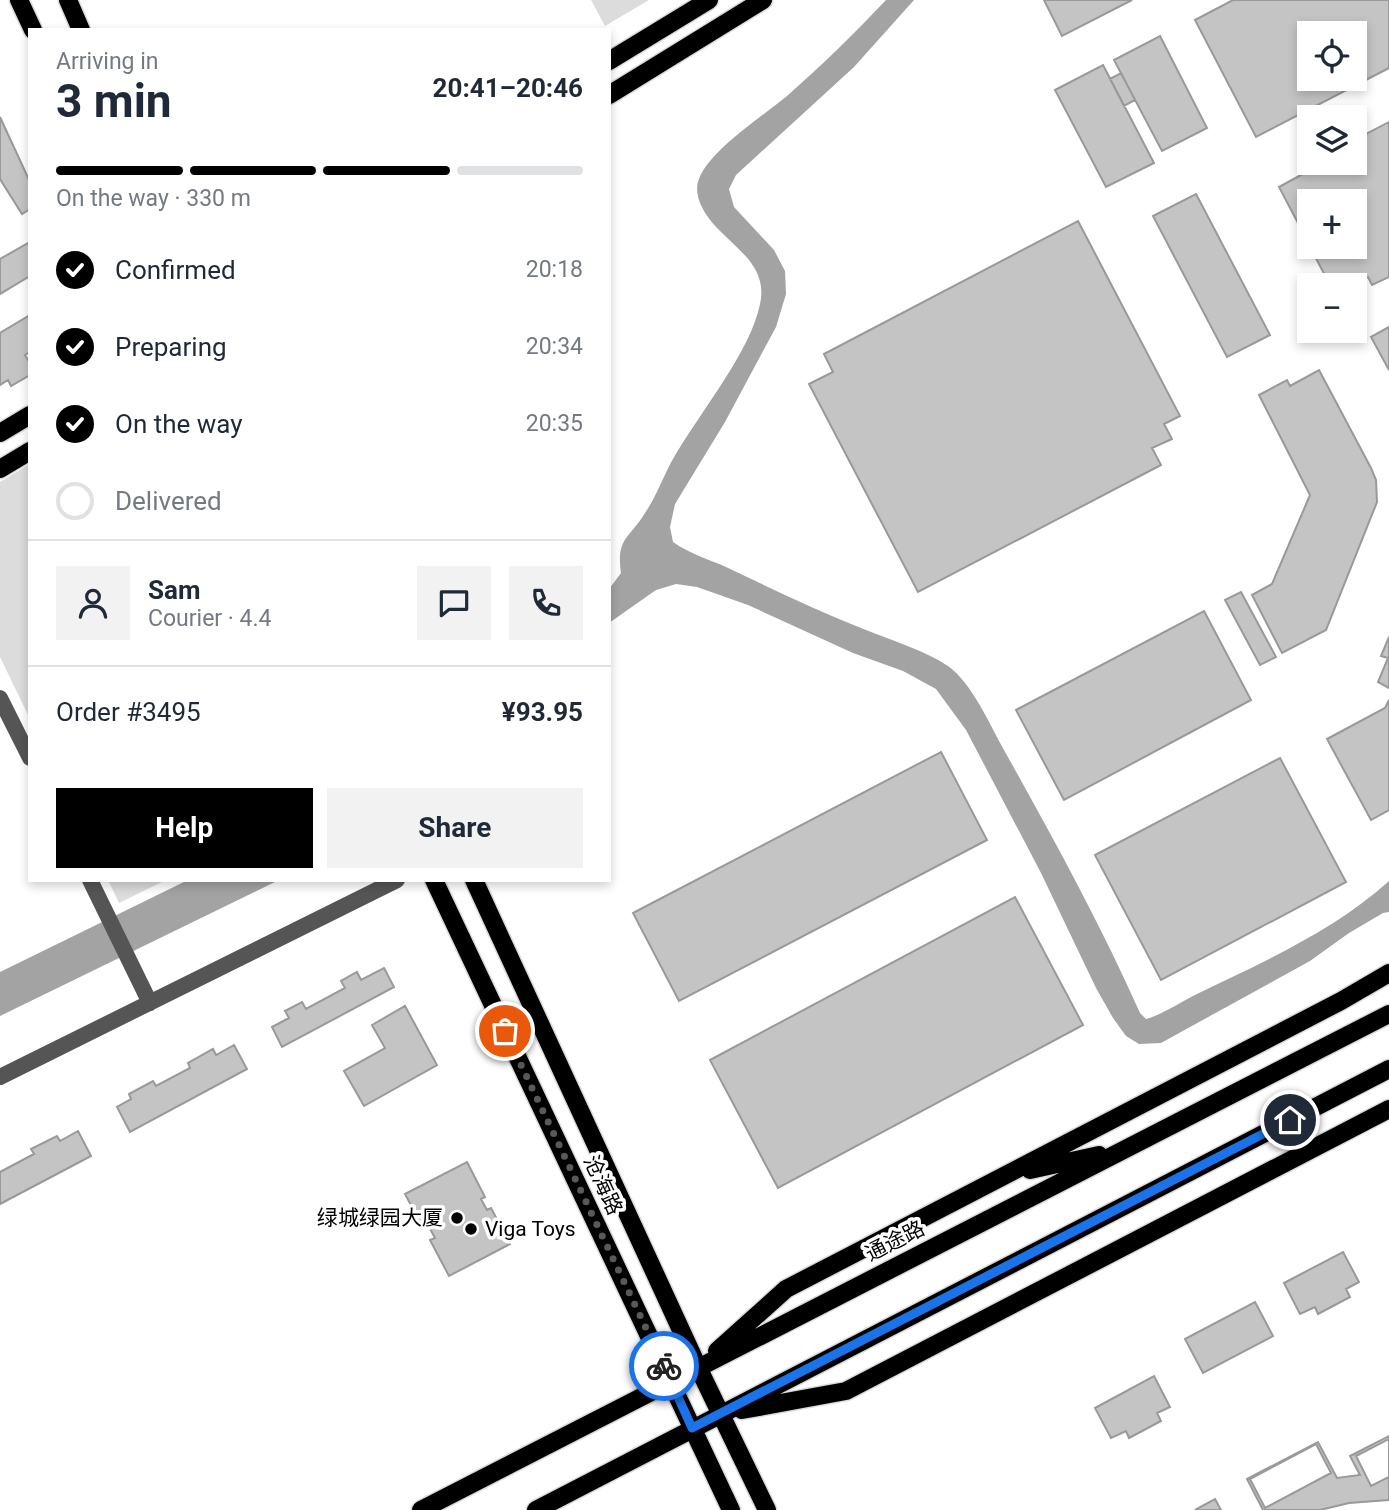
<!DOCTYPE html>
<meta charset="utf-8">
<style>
body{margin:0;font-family:Roboto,"Noto Sans SC",sans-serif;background:#f2f2f3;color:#1f2937;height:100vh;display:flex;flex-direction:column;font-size:26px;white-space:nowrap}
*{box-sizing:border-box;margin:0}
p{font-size:23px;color:#747a83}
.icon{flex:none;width:38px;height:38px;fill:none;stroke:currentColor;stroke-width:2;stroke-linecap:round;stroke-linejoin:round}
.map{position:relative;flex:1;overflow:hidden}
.sheet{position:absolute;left:28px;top:28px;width:583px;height:854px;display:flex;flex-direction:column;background:#fff;border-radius:0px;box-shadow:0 4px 10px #0003}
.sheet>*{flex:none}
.controls{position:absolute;left:1297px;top:21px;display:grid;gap:14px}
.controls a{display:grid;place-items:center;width:70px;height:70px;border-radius:0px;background:#fff;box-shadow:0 4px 10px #0003;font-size:35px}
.pin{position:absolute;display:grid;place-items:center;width:60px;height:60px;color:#fff;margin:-30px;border:4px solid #fff;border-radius:50%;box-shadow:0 2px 7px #0007}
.courier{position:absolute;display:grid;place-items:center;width:70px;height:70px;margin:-35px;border:5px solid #1a73e8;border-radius:50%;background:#fff;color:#222;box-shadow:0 2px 9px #0007}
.summary em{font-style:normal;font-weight:700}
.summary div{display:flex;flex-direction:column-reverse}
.summary{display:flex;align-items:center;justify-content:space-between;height:119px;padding:0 28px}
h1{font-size:46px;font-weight:700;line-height:52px}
.bar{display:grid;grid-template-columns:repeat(4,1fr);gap:10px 7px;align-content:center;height:84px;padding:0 28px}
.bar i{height:9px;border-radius:5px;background:#e0e1e3}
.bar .current{background:#000}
.bar p{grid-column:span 4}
.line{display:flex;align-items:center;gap:18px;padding:0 28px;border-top:2px solid #e0e1e3}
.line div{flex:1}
.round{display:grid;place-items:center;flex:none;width:74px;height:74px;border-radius:0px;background:#f2f2f3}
ol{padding:0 28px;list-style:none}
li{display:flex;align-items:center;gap:21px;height:77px}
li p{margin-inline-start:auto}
li .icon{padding:7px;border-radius:50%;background:#000;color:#fff;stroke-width:4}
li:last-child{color:#747a83}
li i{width:38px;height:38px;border:4px solid #e0e1e3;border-radius:50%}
.primary-button{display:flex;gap:14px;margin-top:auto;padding:14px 28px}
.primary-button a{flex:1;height:80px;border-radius:0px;background:#000;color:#fff;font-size:28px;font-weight:700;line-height:80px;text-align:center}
.primary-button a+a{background:#f2f2f3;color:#1f2937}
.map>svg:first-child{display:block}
</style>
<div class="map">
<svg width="1389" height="1510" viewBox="0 0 1389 1510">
<rect width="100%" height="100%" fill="#fff"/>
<path fill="#dcdcdc" d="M591 0H649L605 26Z
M30 464V719L0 657V482Z
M108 880H166L119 903Z"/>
<path fill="#a3a3a3" d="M886 0H914L854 67 736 175 729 189 734 207 774 250 785 271 786 294 776 327 725 422 675 504 670 527 673 542C690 554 708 559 726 567 772 589 818 611 866 630 893 641 924 650 948 666 972 683 990 725 1004 750 1052 836 1100 923 1140 1013L1146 1019C1164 1014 1182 1001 1199 993 1265 961 1335 930 1389 881V912L1383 913 1349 933 1310 961 1161 1043 1139 1044 1126 1036 1113 1018 1096 988 1041 873 966 730 936 689 903 671 853 653 748 605 697 587 676 584 656 590 609 623V589L621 573C616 538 629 539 645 513 658 494 665 471 677 452 702 410 751 350 760 304 771 255 712 240 699 200 697 194 696 185 699 179 709 151 763 116 787 96 821 66 855 33 886 0Z
M188 880H279L0 1016V972Z"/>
<path fill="#c4c4c4" stroke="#999" stroke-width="2" fill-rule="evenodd" d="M1044 0H1132L1062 36Z
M1233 0H1389V68L1256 137 1195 20ZM1309 33H1354V79H1309Z
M1160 36 1207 128 1162 151 1114 60Z
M1103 65 1154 163 1106 187 1055 90Z
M1121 73 1135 100 1124 106 1110 79Z
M0 117 30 182V209L22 214 0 179Z
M1389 122V277L1372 285 1368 277 1353 285H1330L1310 247H1354V201H1309V244L1279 187 1312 169 1309 164 1312 163H1354V140Z
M1196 194 1270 335 1227 357 1153 216Z
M1078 221 1180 416 1164 424 1172 439 1152 448 1161 465 918 592 809 384 833 372 824 354Z
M30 242V276L0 294V259Z
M30 315V352L25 355 30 363V375L11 386 8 380 0 385V333Z
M1389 327V370L1371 337Z
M1319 370 1371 468 1376 480 1377 502 1326 630 1282 653 1252 595 1272 584 1310 495 1259 395 1287 380 1290 386Z
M1241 592 1276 657 1260 665 1225 600Z
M1204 611 1251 700 1064 800 1016 710Z
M1389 637V688L1378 682 1388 658 1381 656Z
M1389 700V810L1371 820 1327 739 1385 708Z
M941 752 987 840 679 1001 633 913Z
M1280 758 1346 882 1161 980 1095 855Z
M1015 897 1083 1025 778 1188 710 1060Z
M384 968 394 987 282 1047 272 1027 289 1018 285 1011 302 1002 306 1009 345 988 341 981 357 972 361 980Z
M405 1006 437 1065 364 1106 344 1071 385 1048 372 1025Z
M234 1045 247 1069 130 1132 117 1107 131 1099 129 1094 153 1081 156 1086 190 1068 188 1063 213 1049 216 1055Z
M78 1131 91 1156 0 1204V1172L34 1154 31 1149 57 1136 60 1141Z
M467 1162 485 1197 481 1199 487 1210 491 1208 510 1244 449 1276 430 1240 435 1238 428 1225 423 1228 405 1194Z
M1343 1252 1359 1282 1346 1289 1350 1297 1318 1314 1315 1307 1300 1314 1284 1283Z
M1255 1302 1273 1336 1203 1373 1185 1339Z
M1154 1376 1170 1407 1157 1413 1161 1421 1129 1438 1126 1431 1111 1438 1095 1408Z
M1389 1436V1500L1349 1503 1320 1510H1263L1247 1479 1318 1442 1337 1478 1360 1475 1350 1456Z
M1389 1439V1477L1371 1486 1356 1456Z
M1316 1444 1331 1473 1265 1508 1250 1479Z
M1215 1499 1221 1510H1195Z"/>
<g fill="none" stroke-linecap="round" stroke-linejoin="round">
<defs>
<path id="major" d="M19 0 33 30
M68 0 81 30
M609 61 709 0
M609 95 763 0
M0 433 30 415
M0 469 30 451
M434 880 731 1510
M474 880 698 1367 767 1510
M1030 1170 1099 1155
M717 1351 786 1289 1341 1001 1389 973
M742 1410 846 1391 1389 1109
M421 1510 1389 1014
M536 1510 1389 1069"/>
</defs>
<use href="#major" stroke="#dbdbdb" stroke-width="21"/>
<path stroke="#555" stroke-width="16" d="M0 698 30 758
M90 880 150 1003
M0 1077 397 880"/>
<use href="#major" stroke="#000" stroke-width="18"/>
</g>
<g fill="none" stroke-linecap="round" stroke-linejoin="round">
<path stroke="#595959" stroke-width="7" stroke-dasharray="0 12.6" d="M505 1031 664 1366"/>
<path stroke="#1a73e8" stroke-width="9" d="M664 1366 692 1428 1290 1120"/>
</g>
<g fill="#000" stroke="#fff" stroke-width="2.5">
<circle cx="457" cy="1218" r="7"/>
<circle cx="471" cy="1229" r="7"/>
</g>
<g text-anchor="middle" stroke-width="7" stroke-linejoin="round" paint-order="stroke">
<g font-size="21" fill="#000" stroke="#fff">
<text transform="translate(603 1185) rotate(65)" y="7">沧海路</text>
<text transform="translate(895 1241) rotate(-27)" y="7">通途路</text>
</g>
<g font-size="21" fill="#000" stroke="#fff" text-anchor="end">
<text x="443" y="1225">绿城绿园大厦</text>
<text x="485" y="1236" text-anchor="start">Viga Toys</text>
</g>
</g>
</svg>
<div class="controls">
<a><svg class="icon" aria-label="locate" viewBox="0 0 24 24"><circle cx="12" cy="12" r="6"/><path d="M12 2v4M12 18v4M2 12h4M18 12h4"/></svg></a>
<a><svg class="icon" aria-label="layers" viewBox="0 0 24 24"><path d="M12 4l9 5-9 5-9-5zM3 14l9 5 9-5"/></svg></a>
<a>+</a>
<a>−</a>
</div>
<div class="pin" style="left:505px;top:1031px;background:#ea580c"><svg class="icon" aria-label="bag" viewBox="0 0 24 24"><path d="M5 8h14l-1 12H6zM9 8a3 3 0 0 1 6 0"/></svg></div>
<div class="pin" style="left:1290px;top:1120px;background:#1f2937"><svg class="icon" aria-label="home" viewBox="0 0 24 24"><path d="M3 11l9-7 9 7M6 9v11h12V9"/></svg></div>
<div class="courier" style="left:664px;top:1366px"><svg class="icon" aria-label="bike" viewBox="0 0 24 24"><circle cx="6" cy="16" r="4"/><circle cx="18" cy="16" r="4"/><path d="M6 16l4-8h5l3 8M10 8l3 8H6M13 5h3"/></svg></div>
<section class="sheet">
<div class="summary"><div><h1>3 min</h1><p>Arriving in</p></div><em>20:41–20:46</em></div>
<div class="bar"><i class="current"></i><i class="current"></i><i class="current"></i><i></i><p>On the way · 330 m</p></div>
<ol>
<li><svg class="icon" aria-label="check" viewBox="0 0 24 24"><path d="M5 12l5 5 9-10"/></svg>Confirmed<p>20:18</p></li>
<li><svg class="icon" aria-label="check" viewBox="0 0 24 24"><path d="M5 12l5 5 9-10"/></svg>Preparing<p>20:34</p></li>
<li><svg class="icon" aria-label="check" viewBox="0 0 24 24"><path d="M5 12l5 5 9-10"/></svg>On the way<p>20:35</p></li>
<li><i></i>Delivered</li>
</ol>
<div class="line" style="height:126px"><a class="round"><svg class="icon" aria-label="person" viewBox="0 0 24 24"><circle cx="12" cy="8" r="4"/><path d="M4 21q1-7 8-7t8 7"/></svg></a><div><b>Sam</b><p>Courier · 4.4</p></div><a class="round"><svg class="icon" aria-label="chat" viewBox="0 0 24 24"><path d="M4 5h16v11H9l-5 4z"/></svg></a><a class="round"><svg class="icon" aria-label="phone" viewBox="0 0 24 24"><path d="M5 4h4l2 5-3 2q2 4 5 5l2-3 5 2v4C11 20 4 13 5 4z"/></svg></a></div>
<div class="line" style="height:91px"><div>Order #3495</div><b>¥93.95</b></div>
<div class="primary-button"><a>Help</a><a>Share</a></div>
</section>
</div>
